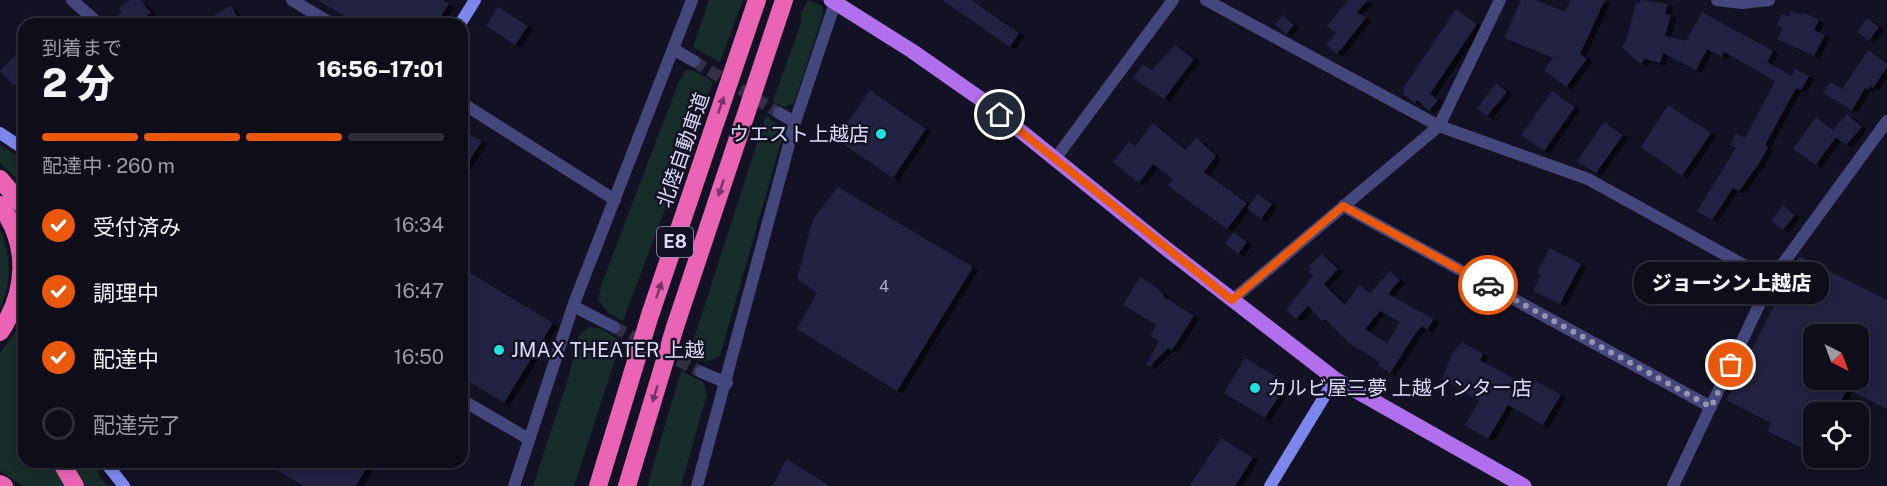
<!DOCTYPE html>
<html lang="ja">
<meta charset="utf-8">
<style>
body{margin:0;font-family:"Public Sans","Noto Sans JP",sans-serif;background:#171724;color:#f1f3f6;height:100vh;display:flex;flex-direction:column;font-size:22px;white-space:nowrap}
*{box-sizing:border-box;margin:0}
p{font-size:20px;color:#9b9ca3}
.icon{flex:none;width:33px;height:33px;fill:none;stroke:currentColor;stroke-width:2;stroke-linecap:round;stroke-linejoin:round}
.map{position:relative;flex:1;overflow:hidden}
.side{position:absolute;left:18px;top:18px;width:450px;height:450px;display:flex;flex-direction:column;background:#0e0e1b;border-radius:18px;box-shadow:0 3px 9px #0003,0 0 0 2px #2e2e3a}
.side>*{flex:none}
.needle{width:39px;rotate:138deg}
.buttons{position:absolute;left:1803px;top:324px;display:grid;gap:12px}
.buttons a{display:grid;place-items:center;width:66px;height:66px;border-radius:12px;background:#0e0e1b;box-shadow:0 3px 9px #0003,0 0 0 2px #2e2e3a;font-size:30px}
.pin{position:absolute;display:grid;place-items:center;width:51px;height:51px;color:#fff;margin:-26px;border:3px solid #fff;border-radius:50%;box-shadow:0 2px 6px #0007}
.courier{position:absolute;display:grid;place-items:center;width:60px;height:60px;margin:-30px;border:4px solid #ea580c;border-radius:50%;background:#fff;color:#222;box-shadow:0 2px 8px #0007}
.bubble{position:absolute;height:42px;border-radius:18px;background:#0e0e1b;box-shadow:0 3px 9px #0003,0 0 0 2px #2e2e3a;font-size:20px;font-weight:800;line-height:42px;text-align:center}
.overview em{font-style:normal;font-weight:800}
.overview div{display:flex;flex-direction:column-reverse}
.overview{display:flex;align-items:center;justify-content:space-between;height:102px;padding:0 24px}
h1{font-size:39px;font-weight:800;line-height:45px}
.bar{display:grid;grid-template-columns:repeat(4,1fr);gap:9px 6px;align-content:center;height:72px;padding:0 24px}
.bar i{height:8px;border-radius:4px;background:#2e2e3a}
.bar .current{background:#ea580c}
.bar p{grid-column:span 4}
ol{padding:0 24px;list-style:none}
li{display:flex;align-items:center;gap:18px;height:66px}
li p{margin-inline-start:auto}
li .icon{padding:6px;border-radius:50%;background:#ea580c;color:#fff;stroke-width:4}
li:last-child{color:#9b9ca3}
li i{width:33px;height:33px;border:3px solid #2e2e3a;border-radius:50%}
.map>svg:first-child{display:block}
</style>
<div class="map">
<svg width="1887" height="486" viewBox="0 0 1887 486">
<defs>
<filter id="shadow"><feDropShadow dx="5.5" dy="3" stdDeviation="0" flood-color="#0009"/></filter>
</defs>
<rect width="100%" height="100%" fill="#131224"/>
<path fill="#162d2a" d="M709 0H743L720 62 693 47Z
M808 0 822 6 823 15 794 103 784 107 773 101 801 23V13Z
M686 70 695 71 713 82 623 321 609 313 598 300 601 286 679 81Z
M766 115 784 132 720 356C708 363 700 363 688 357Z
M0 145 24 160V186L0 163Z
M0 230C12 256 11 284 0 309Z
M24 320V462H51L65 486H23L0 471V353Z
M589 327 601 329 621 341 574 486H533L568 379 579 336Z
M681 371 703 382 707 394 681 486H647Z
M72 462H94L101 479 108 486H86Z"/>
<path fill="#242042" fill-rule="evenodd" filter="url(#shadow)" d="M130 0H141L151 13 136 24H107L122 12 119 8Z
M317 0H442L449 4 436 24H358Z
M942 0H971L1019 33 1010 47Z
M1348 0H1368L1357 12 1366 18 1337 54 1326 45 1336 33 1327 26Z
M1521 0H1536L1565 12 1570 0H1605L1580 54 1587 59 1566 87 1544 70 1553 58 1504 38Z
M1641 0 1668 4 1665 14 1671 15 1665 36 1686 41 1702 12 1773 51 1767 62 1792 76 1795 69 1809 76 1801 90 1796 88 1765 145 1768 147 1760 162 1739 191 1733 188 1712 220 1697 211 1736 148 1730 145 1736 133 1745 138 1775 81 1724 52 1722 57 1707 49 1696 70 1663 53 1660 63 1645 59 1641 64 1621 47 1626 42 1636 2 1640 3Z
M231 5 237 16 233 18 237 24H201Z
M498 7 528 26 515 45 486 26Z
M1456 9 1477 24 1430 94 1438 100 1429 111 1417 100 1415 103 1403 94 1405 92 1402 90Z
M1791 11 1801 15 1802 12 1819 20 1814 30 1825 35 1814 56 1777 39 1783 28 1777 25 1782 14 1789 17Z
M1283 15 1294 25 1286 34 1275 24Z
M1867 18 1879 27 1869 41 1857 32Z
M1175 45 1194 59 1164 99 1133 78 1143 64 1152 70Z
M24 47V75L14 85 0 71Z
M1868 50 1887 63V67L1873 88 1870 86 1868 90 1865 88 1852 110 1823 93 1830 82 1842 89Z
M1496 83 1507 92 1487 116 1477 108Z
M870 90 926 129 893 178 836 139Z
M1552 91 1575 107 1544 151 1521 135Z
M1668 105 1711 133 1682 176 1641 147Z
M1847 114 1862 127 1846 145 1836 137 1816 165 1793 149 1816 117 1833 130Z
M1604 122 1623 135 1596 173 1577 161Z
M1153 123 1186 150 1196 137 1216 156 1204 172 1247 203 1227 229 1168 186 1173 179 1153 164 1139 183 1113 162 1129 142 1135 146Z
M462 129 482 141 462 172Z
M838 187 973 267 897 391 797 329 817 293 797 279 813 219Z
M1258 194 1272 204 1261 219 1247 208Z
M1783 205 1795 215 1783 230 1771 220Z
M1234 232 1247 242 1238 254 1225 243Z
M1550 248 1581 264 1560 304 1533 291 1541 275 1537 273Z
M1322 254 1338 269 1324 284 1345 305 1359 285 1370 293 1390 271 1400 280 1388 294 1434 319 1427 330 1422 326 1416 333 1390 373 1378 365 1380 362 1349 343 1325 319 1322 321 1308 306 1296 319 1286 310 1313 276 1309 272 1312 269 1309 266ZM1380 311 1400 322 1387 343 1365 329Z
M1799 256 1887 300V409L1847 389 1836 412H1814V454L1767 431 1771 423 1726 400ZM1814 334H1858V380H1814Z
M462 268 553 323 504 403 462 377Z
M1140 277 1156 287 1164 294 1163 296 1194 316 1172 350 1168 348 1149 367 1146 365 1159 341 1150 336 1157 325 1123 305Z
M1462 342 1483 354 1480 360 1532 388 1536 381 1561 395 1543 425 1508 405 1488 439 1465 425 1479 401 1442 379 1452 354Z
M1245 358 1287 383 1265 418 1224 393Z
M1221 438 1253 458 1235 486H1189Z
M787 459 830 486H772Z
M264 462H370L356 486H304Z"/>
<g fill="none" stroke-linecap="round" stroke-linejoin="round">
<path stroke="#313044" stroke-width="12" stroke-dasharray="12 6" stroke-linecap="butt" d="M694 61 779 113
M614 327 701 372"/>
<path stroke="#43477c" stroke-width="12" d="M72 0 99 24
M292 0 332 24
M1206 0 1439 126 1588 179 1771 280
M1717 0 1742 3 1769 0
M673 49 694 61
M462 103 615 200
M779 113 795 122
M1055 159 1173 0
M1343 206 1711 407
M1232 300 1439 126 1500 0
M573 306 614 327
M701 372 727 383
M462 400 527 438
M514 486 573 306 692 0
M697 486 795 122 836 0
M1673 486 1771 280 1887 121"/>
<path stroke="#7d86ed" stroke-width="12" d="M460 24 475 0
M0 133 24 149
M105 462 124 486
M1270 486 1335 379"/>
<path stroke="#b06fec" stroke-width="15" d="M831 0 912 51 982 100 1168 250 1335 379 1524 486"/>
<path stroke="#ea64b3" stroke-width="18" d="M0 179 24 207
M0 205C30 245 27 292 0 332
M61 462 75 486
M0 484 4 486
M598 486 650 315 757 0
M627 486 675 327 784 0"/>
</g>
<defs><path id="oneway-solid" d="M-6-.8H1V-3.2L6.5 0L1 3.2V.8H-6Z" transform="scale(1.5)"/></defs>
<g fill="#743764">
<use href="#oneway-solid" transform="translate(721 105) rotate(-71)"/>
<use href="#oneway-solid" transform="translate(721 188) rotate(108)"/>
<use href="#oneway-solid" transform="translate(659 290) rotate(-71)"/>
<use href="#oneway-solid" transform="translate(655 394) rotate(107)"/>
</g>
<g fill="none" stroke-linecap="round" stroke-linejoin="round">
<path stroke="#9494af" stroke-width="6" stroke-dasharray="0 10.8" d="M1488 285 1711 407 1731 365"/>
<path stroke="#ea580c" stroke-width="8" d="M1000 115 1232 300 1343 206 1488 285"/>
</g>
<g fill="#1fe1e0" stroke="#131224" stroke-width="2">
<circle cx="881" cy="134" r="6"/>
<circle cx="499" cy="350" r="6"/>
<circle cx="1255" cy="388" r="6"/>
</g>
<g text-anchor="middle" stroke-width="5" stroke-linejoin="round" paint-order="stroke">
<g font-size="16" fill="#acaccc">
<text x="884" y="292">4</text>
</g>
<rect fill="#131224" stroke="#9e9eba" stroke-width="1.5" x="657" y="227" width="36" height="30" rx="4.5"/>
<g font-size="18" font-weight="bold" fill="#dadafa">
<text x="675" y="248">E8</text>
</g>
<g font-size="20" fill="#dadafa" stroke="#131224" text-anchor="start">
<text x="869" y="141" text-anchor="end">ウエスト上越店</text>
<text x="511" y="357">JMAX THEATER 上越</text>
<text x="1267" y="395">カルビ屋三夢 上越インター店</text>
</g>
<g font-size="20" fill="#dadafa" stroke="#131224">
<text transform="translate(683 150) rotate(-71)" y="7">北陸自動車道</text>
</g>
</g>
</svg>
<div class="buttons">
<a><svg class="needle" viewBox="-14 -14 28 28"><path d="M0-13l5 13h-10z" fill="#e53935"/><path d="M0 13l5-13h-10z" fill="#9b9ca3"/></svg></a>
<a><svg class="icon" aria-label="locate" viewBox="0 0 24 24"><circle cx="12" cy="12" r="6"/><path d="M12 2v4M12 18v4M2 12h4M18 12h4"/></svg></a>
</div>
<div class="pin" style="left:1731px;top:365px;background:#ea580c"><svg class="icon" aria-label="bag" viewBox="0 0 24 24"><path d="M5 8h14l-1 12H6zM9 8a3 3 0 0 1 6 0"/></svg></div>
<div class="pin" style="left:1000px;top:115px;background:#1f2937"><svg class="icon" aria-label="home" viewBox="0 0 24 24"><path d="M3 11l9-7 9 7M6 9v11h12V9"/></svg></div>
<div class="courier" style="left:1488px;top:285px"><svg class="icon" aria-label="car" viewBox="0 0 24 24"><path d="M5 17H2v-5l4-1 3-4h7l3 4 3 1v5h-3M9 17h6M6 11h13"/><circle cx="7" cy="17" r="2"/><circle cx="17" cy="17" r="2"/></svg></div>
<div class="bubble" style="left:1634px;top:262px;width:195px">ジョーシン上越店</div>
<section class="side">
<div class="overview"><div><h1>2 分</h1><p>到着まで</p></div><em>16:56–17:01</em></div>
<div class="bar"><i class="current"></i><i class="current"></i><i class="current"></i><i></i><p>配達中 · 260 m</p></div>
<ol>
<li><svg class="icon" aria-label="check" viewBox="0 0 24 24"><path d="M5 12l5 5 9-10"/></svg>受付済み<p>16:34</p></li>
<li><svg class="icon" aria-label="check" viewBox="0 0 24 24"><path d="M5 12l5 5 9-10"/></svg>調理中<p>16:47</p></li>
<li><svg class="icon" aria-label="check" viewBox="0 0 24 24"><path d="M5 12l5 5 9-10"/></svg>配達中<p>16:50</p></li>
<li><i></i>配達完了</li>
</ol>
</section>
</div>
